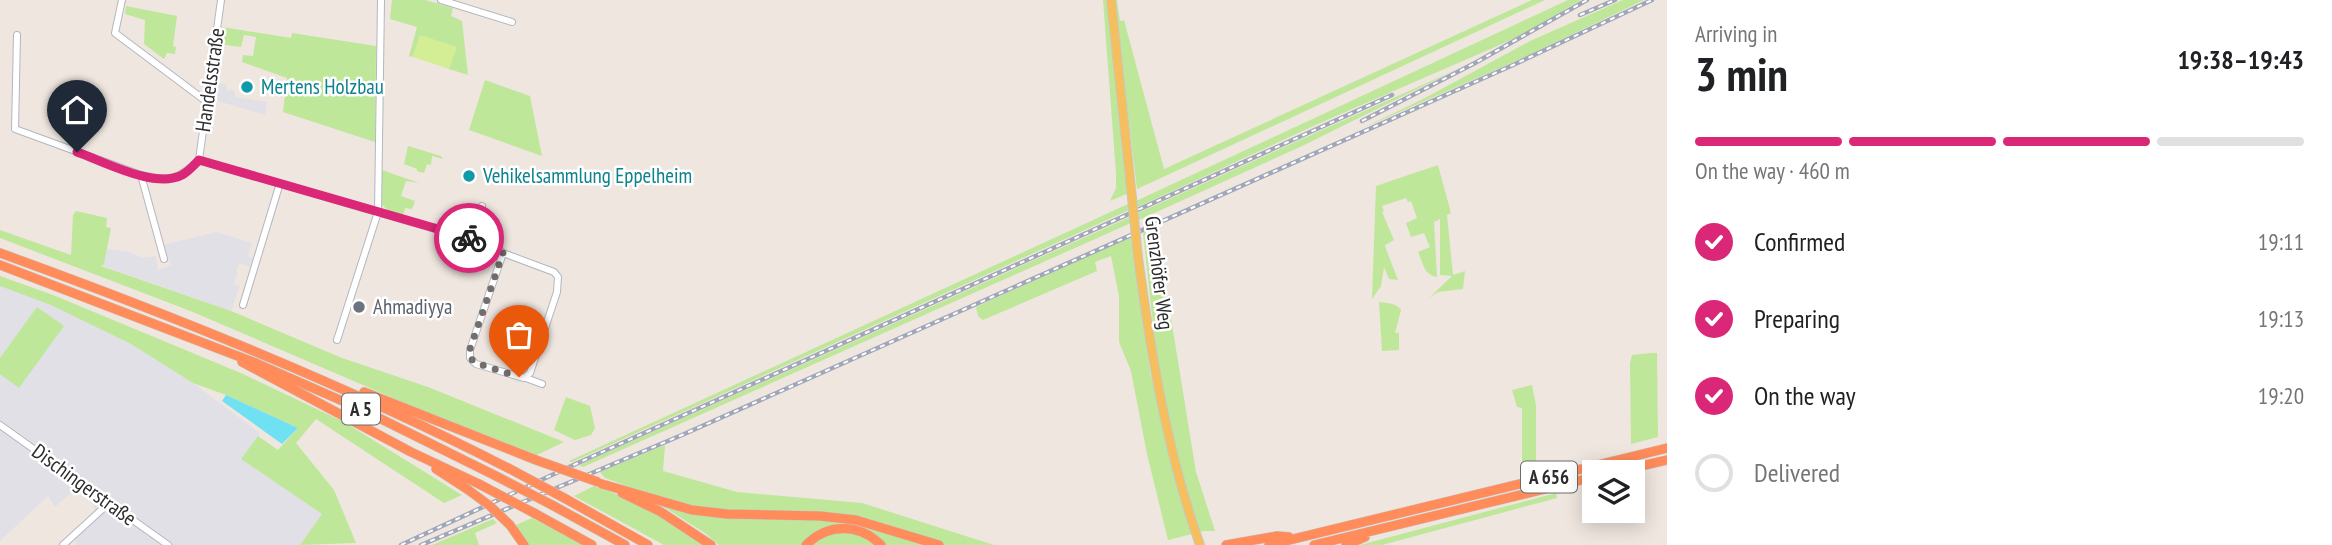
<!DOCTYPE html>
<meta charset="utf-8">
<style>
body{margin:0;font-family:"PT Sans Narrow",sans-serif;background:#f2f2f2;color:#202124;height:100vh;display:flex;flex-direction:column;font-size:26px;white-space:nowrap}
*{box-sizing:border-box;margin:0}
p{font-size:23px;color:#757577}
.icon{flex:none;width:38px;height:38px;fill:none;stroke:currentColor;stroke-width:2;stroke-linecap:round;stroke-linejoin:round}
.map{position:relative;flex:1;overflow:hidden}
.details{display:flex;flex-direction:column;background:#fff;width:665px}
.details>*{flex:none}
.tools{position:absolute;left:1582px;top:460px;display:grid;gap:14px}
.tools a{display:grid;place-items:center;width:63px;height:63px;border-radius:0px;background:#fff;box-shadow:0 4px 18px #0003;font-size:35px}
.pin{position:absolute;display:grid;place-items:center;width:60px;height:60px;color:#fff;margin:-72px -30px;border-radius:50% 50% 50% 0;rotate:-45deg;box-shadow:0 0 7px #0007}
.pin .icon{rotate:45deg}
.courier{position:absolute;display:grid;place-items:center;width:70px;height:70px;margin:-35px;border:5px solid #db2777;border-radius:50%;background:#fff;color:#222;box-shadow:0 2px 9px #0007}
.head em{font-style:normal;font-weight:700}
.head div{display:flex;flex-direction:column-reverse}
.head{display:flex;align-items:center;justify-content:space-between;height:119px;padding:0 28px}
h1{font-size:46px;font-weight:700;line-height:52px}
.bar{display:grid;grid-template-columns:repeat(4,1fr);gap:10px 7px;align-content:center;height:84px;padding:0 28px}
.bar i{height:9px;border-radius:5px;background:#e0e0e0}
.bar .active{background:#db2777}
.bar p{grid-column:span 4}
ol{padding:0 28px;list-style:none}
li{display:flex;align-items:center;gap:21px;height:77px}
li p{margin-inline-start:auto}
li .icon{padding:7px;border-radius:50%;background:#db2777;color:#fff;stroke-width:4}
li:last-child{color:#757577}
li i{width:38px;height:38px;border:4px solid #e0e0e0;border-radius:50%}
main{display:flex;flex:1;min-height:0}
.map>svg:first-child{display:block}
</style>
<main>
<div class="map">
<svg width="1667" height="545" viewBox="0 0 1667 545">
<rect width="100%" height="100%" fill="#efe6df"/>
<path fill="#e1e0e7" d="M213 82 227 85 226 90 235 91V97L267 102 265 115 211 99Z
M217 232 252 243 248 256 253 258 250 267 239 263 236 272 238 273 234 284 240 286 231 311 103 266 107 249 129 252 143 258 156 256 158 270 171 265 163 245Z
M0 278 131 344 193 383 260 433 241 459 322 514 300 545H77L74 539 97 517 90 495 79 486 55 507 48 496 0 541Z"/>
<path fill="#bee79a" d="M392 0H425L453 8 451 16 462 21 468 75 449 69 456 47 420 36 413 57 409 56 417 27 390 19Z
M1103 0H1108L1129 193 1110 201 1116 188V173Z
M1114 0H1117L1120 21 1124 20 1164 169 1532 0H1545L1137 189Z
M1568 0H1581L1518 37 1320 123 1138 207 1136 201Z
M1623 0H1644L1527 56 1363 128 1425 98 1530 41Z
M126 6 177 16 173 46 176 47 175 54 167 53 164 59 144 44 145 20 125 14Z
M222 27 291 38 292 33 376 46 375 142 283 112 287 78 242 62 243 55 253 56 256 37 244 35 241 47 219 44Z
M1460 68 1300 147 1139 220 1138 213Z
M485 80 530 96 542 156 469 130Z
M408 146 441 156 443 159 432 156 431 165 427 164 424 173 417 171V169L404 164Z
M1438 165 1451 213 1447 215 1453 275 1465 271 1463 289 1438 292 1429 298 1452 276 1440 275V219L1434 222 1437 277C1424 275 1423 263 1418 252L1430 247 1424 233 1411 237 1406 223 1417 218 1411 201 1408 202 1406 198 1382 206 1384 211 1382 212 1394 240 1385 245 1386 249 1398 280 1389 279 1384 267 1381 286 1372 299 1376 186Z
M382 170 419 183 406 181 401 196 415 201 412 209 405 208 403 216 390 212 382 205Z
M1128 204 1129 210 572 462 569 461Z
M76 211 107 218 106 227 111 228 104 264 101 266 231 311 342 358 428 387 564 442 537 455 414 407 193 312 0 238V230L71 255 73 215Z
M1130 217 1131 223 583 467 579 465Z
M1156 226 1196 472 1215 531H1204L1168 540 1147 454 1131 371 1119 342V296L1111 256 1095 262 1097 271 983 320 978 316 976 307 1131 237 1151 377 1159 379 1143 232Z
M0 276 53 295 243 374 344 422 462 495 444 503 316 419 296 443 334 490 356 543 300 545 322 514 241 459 258 436 278 450 298 428 226 395 193 383 131 344 51 305 0 286Z
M1379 302C1387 303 1397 303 1401 310L1395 333H1399V350L1382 351Z
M37 307 64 326 19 388 0 374V358Z
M1652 353H1657L1658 437 1631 444 1630 363 1632 355Z
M1532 385 1536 405V465L1522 469V408L1517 407 1512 390Z
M566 397 590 406 595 428 591 435 575 440 554 430Z
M665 445 663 471 737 492 862 503 994 545H719L705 533 664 507 711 517 696 506 657 497 605 478 600 472Z
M594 486 633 500 707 545H664L574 496Z
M1556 493 1557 498 1382 545H1360Z
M532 518 583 545H529L516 525Z
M493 519 497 523 475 533 479 545H432Z"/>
<path fill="#d4ee96" d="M420 35 457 47 449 69 413 57Z"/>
<path fill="#6fe1f3" d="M226 395 298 428 282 444 222 401Z"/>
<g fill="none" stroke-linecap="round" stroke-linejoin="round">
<defs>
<path id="minor" d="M122 0 115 33 207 102
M441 0 512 22
M17 35 15 129 141 175C169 182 178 180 199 160
M199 160 497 247 503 253 554 272 558 277 557 292 530 373 524 378 476 364 470 358V350L503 253
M199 160 221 0
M141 175 164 259
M473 239 482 206
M243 305 280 183
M337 340 378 212 381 0
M526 378 542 384
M0 425 168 545
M63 545 109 503"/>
<path id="major" d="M1111 0 1131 188
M1138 257C1151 354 1167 452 1200 545"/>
<path id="highway" d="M0 253C174 316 346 385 510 469
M0 265 256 363 365 411 496 476
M242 362 411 452 479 484
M364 392 536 460
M436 469 467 489
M1615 472 1667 460
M602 484 692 510 727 514 820 516 856 520 939 545
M622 493 661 512 711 545
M566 499 648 545
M552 505 625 545
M534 513 592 545
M510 525 524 545
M806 545C828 523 859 523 881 545
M1226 545 1277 536 1289 537
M1269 545 1667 448
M1314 545 1594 477
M1346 545 1365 537"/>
</defs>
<use href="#minor" stroke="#b3b7c1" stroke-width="8"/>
<use href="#major" stroke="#c8c8c8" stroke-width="10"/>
<use href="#highway" stroke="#c8c8c8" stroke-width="10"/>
<use href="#minor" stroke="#fff" stroke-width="6"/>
<use href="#major" stroke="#f6bf5d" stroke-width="8"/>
<use href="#highway" stroke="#ff8c5a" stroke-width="9"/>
<defs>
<path id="rail" d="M1580 15 1615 0
M1362 121 1475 63 1587 0
M401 545 580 462 1392 95
M421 545 682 435 1513 65 1652 0"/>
</defs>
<use href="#rail" stroke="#a1a7b8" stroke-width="4.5"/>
<use href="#rail" stroke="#fff" stroke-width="2" stroke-dasharray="5" stroke-linecap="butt"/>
<defs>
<path id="major-bridge" d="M1131 188 1138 257"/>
<path id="highway-bridge" d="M536 460 598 482
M510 469 566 499
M496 476 552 505
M479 484 534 513
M467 489 490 506 510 525"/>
</defs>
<use href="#major-bridge" stroke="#c8c8c8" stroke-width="10" stroke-linecap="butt"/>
<use href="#highway-bridge" stroke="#c8c8c8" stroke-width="10" stroke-linecap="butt"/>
<use href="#major-bridge" stroke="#f6bf5d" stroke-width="8"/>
<use href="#highway-bridge" stroke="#ff8c5a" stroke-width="9"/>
</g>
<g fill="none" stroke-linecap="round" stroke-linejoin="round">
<path stroke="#716e6b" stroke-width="7" stroke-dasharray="0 12.6" d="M469 238 497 247 503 253 470 349V358L476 363 519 377"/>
<path stroke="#db2777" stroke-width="9" d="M77 152C105 162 155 189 182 175 189 171 194 165 199 160L469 238"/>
</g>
<g fill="#0f9aa8" stroke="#fff" stroke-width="2.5">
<circle cx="247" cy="87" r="7"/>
<circle cx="469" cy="176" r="7"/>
</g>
<circle fill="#6b7280" stroke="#fff" stroke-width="2.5" cx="359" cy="307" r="7"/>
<g text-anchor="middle" stroke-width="5" stroke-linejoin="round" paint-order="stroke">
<g fill="#fff" stroke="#6c6c6c" stroke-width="2">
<rect x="342" y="393.5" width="38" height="31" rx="5"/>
<rect x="1521" y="461.5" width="56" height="31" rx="5"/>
</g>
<g font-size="19" font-weight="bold" fill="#2d2d2d">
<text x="361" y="416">A 5</text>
<text x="1549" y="484">A 656</text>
</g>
<g font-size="21" fill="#2d2d2d" stroke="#fff">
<text transform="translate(210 80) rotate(-82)" y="7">Handelsstraße</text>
<text transform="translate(1159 273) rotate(83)" y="7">Grenzhöfer Weg</text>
<text transform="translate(84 485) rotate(36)" y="7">Dischingerstraße</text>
</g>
<g font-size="21" fill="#0d838f" stroke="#fff" text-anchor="start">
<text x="261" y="94">Mertens Holzbau</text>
<text x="483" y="183">Vehikelsammlung Eppelheim</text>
</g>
<g font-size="21" fill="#5b616d" stroke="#fff" text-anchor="start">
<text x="373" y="314">Ahmadiyya</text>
</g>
</g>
</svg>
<div class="tools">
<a><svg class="icon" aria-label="layers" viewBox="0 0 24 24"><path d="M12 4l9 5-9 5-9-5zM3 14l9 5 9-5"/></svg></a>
</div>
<div class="pin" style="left:519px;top:377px;background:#ea580c"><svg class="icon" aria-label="bag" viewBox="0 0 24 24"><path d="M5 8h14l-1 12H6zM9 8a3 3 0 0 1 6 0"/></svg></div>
<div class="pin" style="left:77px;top:152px;background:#1f2937"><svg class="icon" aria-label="home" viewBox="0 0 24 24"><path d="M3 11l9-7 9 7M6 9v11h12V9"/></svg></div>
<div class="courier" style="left:469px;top:238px"><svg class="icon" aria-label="bike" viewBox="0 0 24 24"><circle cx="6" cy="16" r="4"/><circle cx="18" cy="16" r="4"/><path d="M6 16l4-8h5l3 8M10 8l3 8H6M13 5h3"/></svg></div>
</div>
<section class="details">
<div class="head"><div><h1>3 min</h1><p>Arriving in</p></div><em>19:38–19:43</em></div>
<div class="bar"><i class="active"></i><i class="active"></i><i class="active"></i><i></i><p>On the way · 460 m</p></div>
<ol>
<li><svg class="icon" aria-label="check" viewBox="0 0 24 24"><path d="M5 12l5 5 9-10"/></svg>Confirmed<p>19:11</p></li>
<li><svg class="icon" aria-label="check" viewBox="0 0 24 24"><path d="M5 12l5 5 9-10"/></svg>Preparing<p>19:13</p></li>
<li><svg class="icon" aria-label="check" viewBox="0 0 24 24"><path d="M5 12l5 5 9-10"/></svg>On the way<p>19:20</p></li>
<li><i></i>Delivered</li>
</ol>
</section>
</main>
